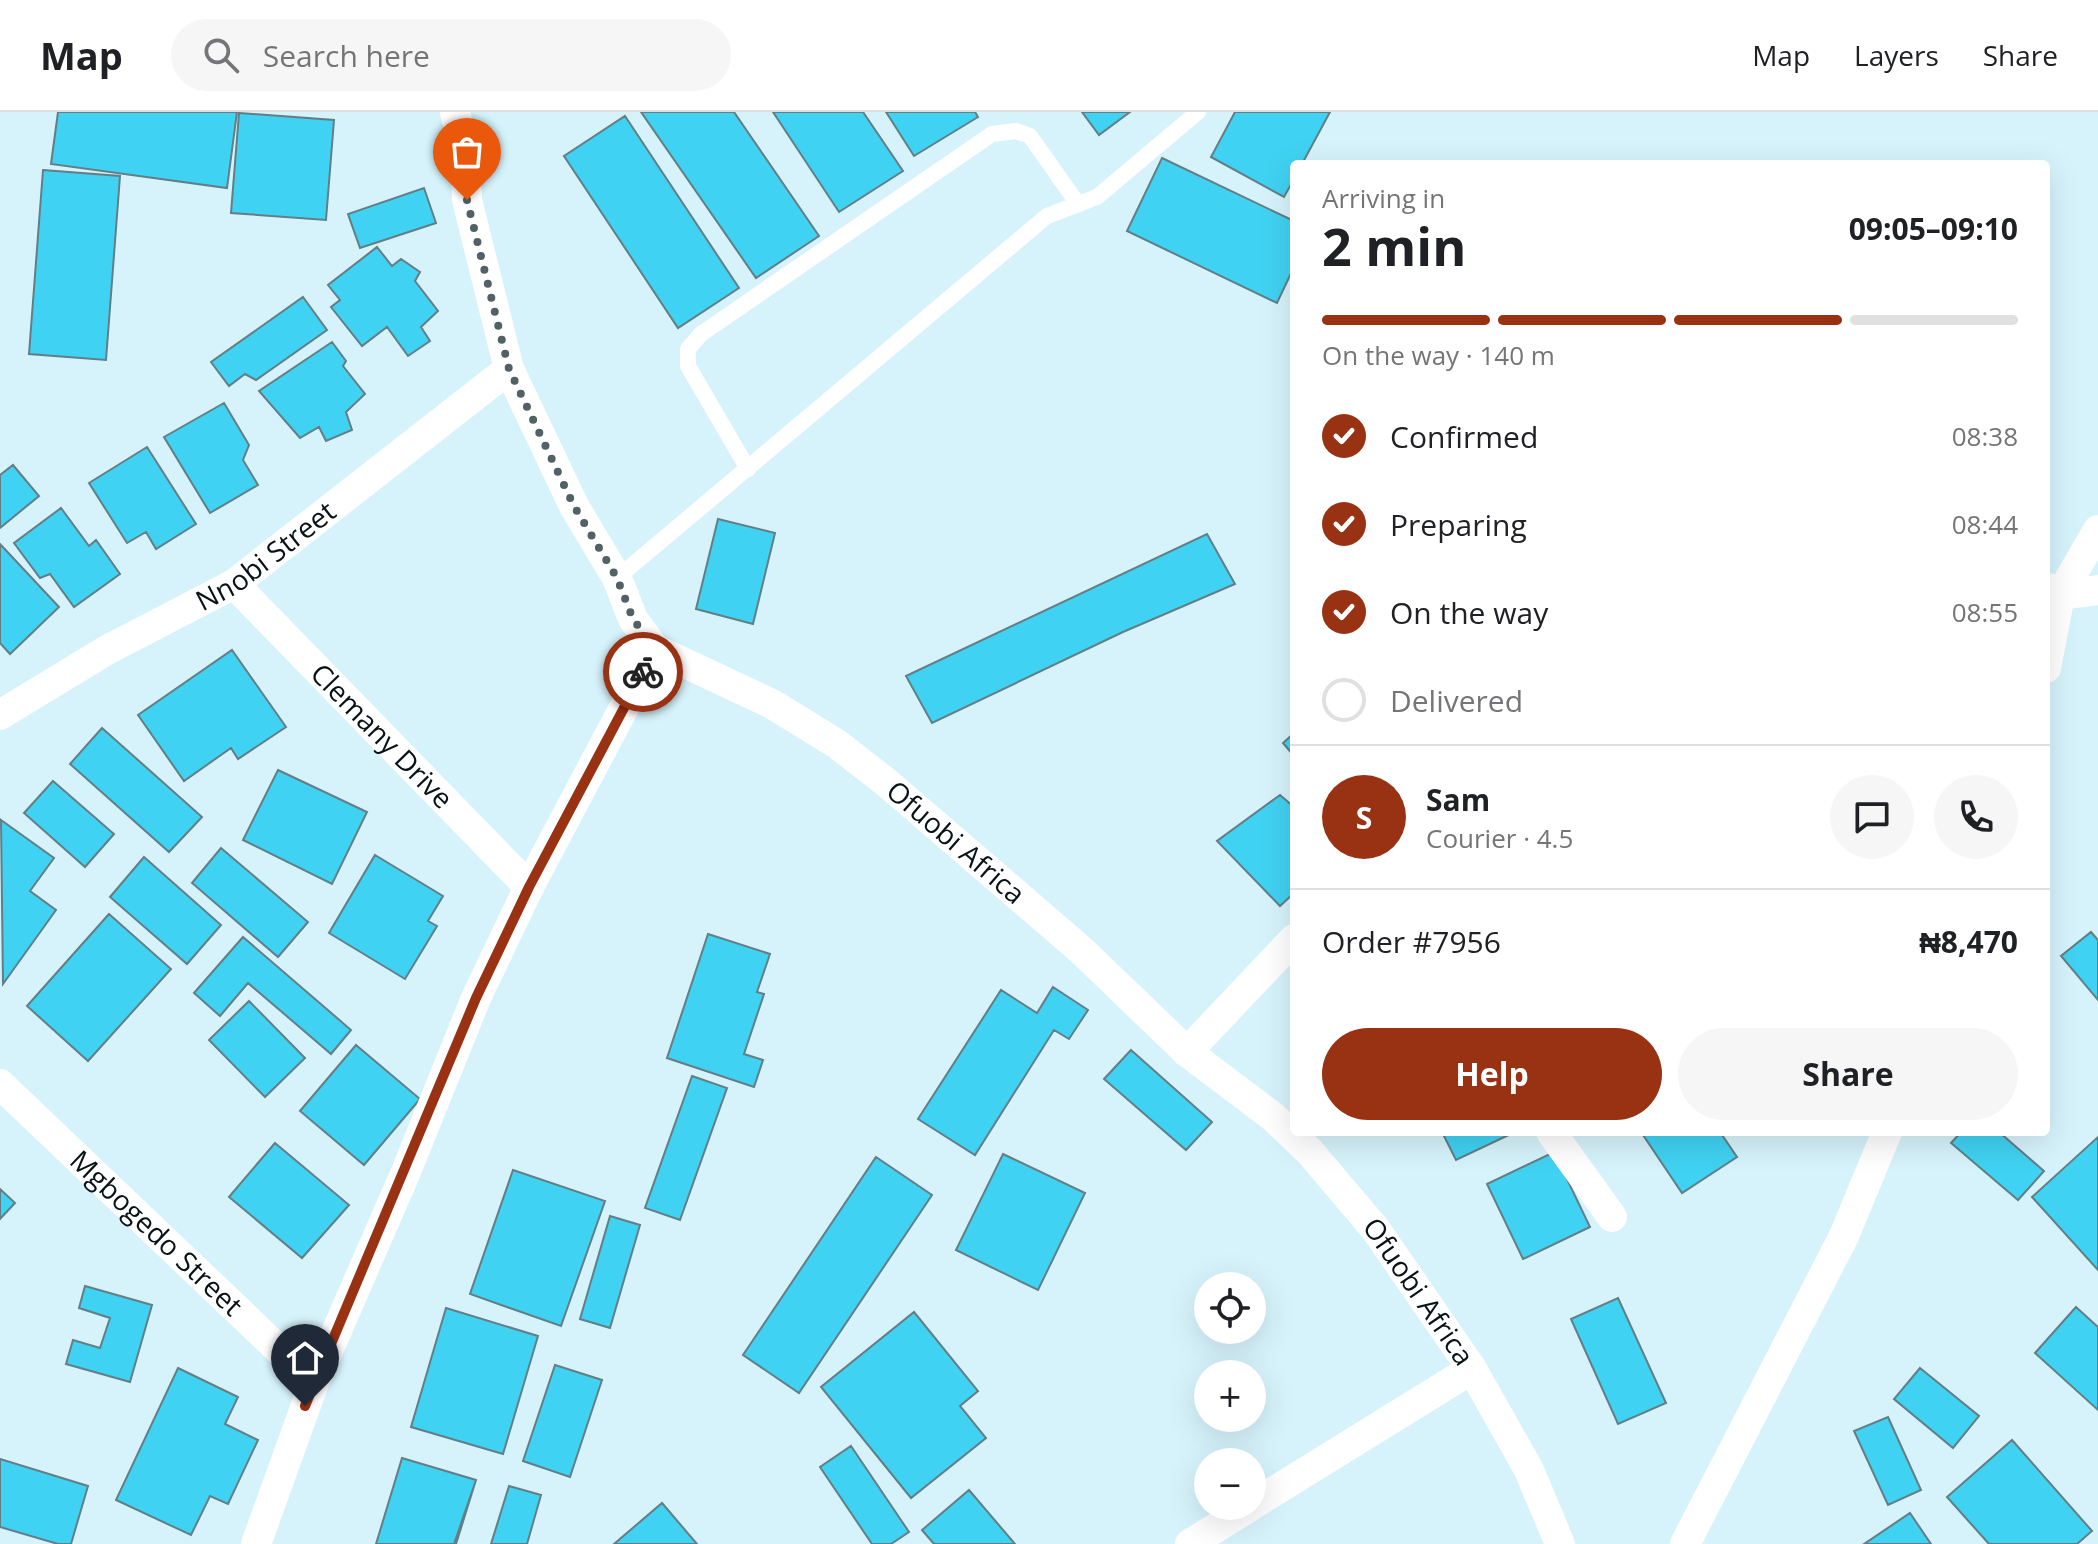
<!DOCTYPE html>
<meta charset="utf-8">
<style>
body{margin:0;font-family:"Open Sans",sans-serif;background:#f6f6f6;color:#202124;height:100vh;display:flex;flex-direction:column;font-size:30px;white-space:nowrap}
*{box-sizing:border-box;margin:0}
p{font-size:26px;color:#757577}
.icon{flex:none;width:44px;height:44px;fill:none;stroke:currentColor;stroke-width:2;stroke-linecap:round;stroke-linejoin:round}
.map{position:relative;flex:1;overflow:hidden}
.panel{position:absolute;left:1290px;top:48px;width:760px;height:976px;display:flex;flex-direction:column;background:#fff;border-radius:8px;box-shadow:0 8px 32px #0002}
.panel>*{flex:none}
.fabs{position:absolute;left:1194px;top:1160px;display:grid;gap:16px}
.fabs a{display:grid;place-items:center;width:72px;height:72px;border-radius:50%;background:#fff;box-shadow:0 8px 32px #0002;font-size:40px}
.pin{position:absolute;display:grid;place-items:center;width:68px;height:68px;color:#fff;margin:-82px -34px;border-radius:50% 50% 50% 0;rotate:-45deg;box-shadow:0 0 8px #0007}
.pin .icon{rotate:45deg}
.courier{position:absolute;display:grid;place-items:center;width:80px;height:80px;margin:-40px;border:6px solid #993113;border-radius:50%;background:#fff;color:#222;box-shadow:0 2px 10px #0007}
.overview em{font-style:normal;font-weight:700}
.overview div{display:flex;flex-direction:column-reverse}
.overview{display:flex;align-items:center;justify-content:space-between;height:136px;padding:0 32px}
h1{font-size:52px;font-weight:700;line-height:60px}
.bar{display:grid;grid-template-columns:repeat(4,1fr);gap:12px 8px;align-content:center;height:96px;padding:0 32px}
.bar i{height:10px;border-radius:6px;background:#e0e0e0}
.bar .selected{background:#993113}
.bar p{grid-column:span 4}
.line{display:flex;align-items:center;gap:20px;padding:0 32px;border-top:2px solid #e0e0e0}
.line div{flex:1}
.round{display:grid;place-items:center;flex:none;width:84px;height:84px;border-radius:42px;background:#f6f6f6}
ol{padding:0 32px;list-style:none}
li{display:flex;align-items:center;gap:24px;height:88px}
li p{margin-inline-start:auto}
li .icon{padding:8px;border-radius:50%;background:#993113;color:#fff;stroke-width:4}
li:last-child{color:#757577}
li i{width:44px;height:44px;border:4px solid #e0e0e0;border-radius:50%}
.primary-button{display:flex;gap:16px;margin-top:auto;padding:16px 32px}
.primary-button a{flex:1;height:92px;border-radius:48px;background:#993113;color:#fff;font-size:32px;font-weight:700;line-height:92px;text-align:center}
.primary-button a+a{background:#f6f6f6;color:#202124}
header{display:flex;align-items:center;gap:48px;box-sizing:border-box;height:112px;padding:0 40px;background:#fff;border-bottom:2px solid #e0e0e0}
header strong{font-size:38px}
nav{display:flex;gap:44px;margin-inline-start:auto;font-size:28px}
.search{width:560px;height:72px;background:#f6f6f6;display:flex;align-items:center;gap:20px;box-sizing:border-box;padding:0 28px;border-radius:44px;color:#757577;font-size:30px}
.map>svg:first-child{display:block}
</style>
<header>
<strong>Map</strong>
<div class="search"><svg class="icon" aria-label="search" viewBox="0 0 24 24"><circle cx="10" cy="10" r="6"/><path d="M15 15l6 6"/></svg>Search here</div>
<nav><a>Map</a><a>Layers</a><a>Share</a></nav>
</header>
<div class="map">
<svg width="2098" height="1432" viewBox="0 0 2098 1432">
<rect width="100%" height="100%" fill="#d6f3fb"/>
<path fill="#40d2f2" stroke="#637e85" stroke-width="2" d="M58 0H237L227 76 51 52Z
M641 0H734L819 124 756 166Z
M773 0H863L903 59 839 100Z
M886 0H975L978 5 914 44Z
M1082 0H1130L1099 23Z
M1235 0H1330L1302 52H1294V67L1284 85 1211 45Z
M239 1 334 8 326 108 231 101Z
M625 4 739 176 678 216 564 44Z
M1162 46 1294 109V155L1277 191 1127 119Z
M43 58 120 64 106 248 29 242Z
M424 76 436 111 360 136 348 102Z
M377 135 392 154 401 147 420 160 415 169 438 199 421 215 430 229 408 244 387 215 362 234 331 195 340 188 328 173Z
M303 185 327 218 256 268 245 262 229 274 211 250Z
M332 230 346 249 343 254 365 282 346 300 352 318 326 329 319 315 300 326 259 279Z
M224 291 249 333 243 348 258 373 210 401 164 325Z
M147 335 196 412 156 437 146 420 127 431 89 371Z
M13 353 39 384 0 416V363Z
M61 396 89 434 96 428 120 462 74 495 50 462 40 466 14 431Z
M718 407 775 421 753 512 696 497Z
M1207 422 1235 472 1123 520 932 611 906 564Z
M0 432 59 495 10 542 0 531Z
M232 538 286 615 238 647 231 636 184 669 138 603Z
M102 616 202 705 169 740 70 652Z
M1294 621V644L1283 631Z
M278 658 367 700 332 772 243 728Z
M53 669 114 722 85 755 24 701Z
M1280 683 1294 695V781L1280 794 1217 729Z
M1 708 54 746 30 779 56 798 3 872Z
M221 736 308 810 278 845 192 771Z
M375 743 443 784 428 809 437 814 405 867 329 821Z
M144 745 221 813 187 852 110 785Z
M109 802 171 857 88 949 27 894Z
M2091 820 2098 828V888L2061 844Z
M708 822 770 842 757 880 764 882 744 942 763 948 754 975 667 946Z
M243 825 351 918 331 942 248 871 220 904 194 881Z
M1053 875 1088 898 1069 927 1054 918 975 1043 918 1007 1001 878 1037 901Z
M249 889 305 946 265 985 209 928Z
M356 933 420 987 364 1053 300 999Z
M1131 938 1212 1010 1186 1038 1104 967Z
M692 964 727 976 680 1108 645 1096Z
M1442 1020H1515L1456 1048Z
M1641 1020H1720L1737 1045 1682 1081Z
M1961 1020H1999L2044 1059 2018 1088 1951 1031Z
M2098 1025V1158L2032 1085Z
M275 1031 349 1093 302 1146 229 1085Z
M1554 1040 1590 1115 1523 1147 1487 1072Z
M1003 1042 1085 1081 1038 1178 956 1138Z
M876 1045 932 1083 799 1281 743 1243Z
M513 1058 605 1089 561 1214 470 1182Z
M0 1077 15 1091 0 1107Z
M610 1104 640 1113 610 1216 580 1207Z
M85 1174 152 1193 130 1270 66 1252 73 1228 100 1236 110 1206 79 1196Z
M1618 1186 1666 1291 1618 1312 1571 1207Z
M2076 1195 2098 1215V1298L2035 1241Z
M446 1196 538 1224 503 1342 411 1315Z
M914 1200 978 1279 960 1294 986 1326 911 1386 821 1275Z
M555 1253 602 1268 570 1365 523 1349Z
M178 1256 238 1285 225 1312 258 1328 228 1392 210 1384 191 1423 116 1388Z
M1920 1256 1979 1304 1953 1336 1894 1287Z
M1888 1305 1921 1378 1888 1393 1854 1319Z
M2012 1328 2092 1419 2077 1432H1989L1947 1385Z
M851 1334 909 1420 891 1432H872L820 1355Z
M402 1346 476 1368 454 1432H376Z
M402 1346 476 1368 456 1432H376Z
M0 1347 88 1374 71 1432H58L0 1415Z
M509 1374 541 1383 527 1432H491Z
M969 1378 1015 1432H934L922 1418Z
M662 1391 697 1432H614Z
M1910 1401 1931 1432H1864Z"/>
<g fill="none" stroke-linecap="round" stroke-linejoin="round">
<path stroke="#fff" stroke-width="16" d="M748 357 688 254V237L701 222 992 22 1016 19 1030 24 1078 92
M617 466 1047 104 1097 85 1198 0"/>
<g stroke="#fff" stroke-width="30">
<path id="s1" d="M455 0 466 44 467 88 509 257 574 394 617 466 633 507 655 537 772 592 837 632 887 671 1081 838 1187 940 1272 1004 1310 1040 1376 1118 1472 1257 1529 1358 1560 1432"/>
<path id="s2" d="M234 472 529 775"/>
<path d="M2048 476 2060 483 2098 478"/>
<path d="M2046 556 2060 483 2098 418"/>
<path id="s3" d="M0 603 107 538 234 472 509 257"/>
<path d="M1187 940 1294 827"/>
<path id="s4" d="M0 972 314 1271"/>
<path d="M1551 1020 1612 1105"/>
<path d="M1252 1393 1472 1257"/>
<path d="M256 1432 314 1271 405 1062 476 886 529 775 655 537"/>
<path d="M1190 1432 1251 1394"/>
<path d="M1685 1432 1844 1124 1887 1020"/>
</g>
</g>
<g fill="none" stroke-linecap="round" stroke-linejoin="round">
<path stroke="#516166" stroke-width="8" stroke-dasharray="0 14.4" d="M467 88 509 257 574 394 617 466 633 507 655 537 643 560"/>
<path stroke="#993113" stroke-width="10" d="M305 1294 476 886 529 775 643 560"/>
</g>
<g text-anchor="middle" stroke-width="7" stroke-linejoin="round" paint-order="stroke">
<g font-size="28" fill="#091316" stroke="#d6f3fb">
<text dy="10" stroke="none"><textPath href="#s3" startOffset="310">Nnobi Street</textPath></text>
<text dy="10" stroke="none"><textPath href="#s2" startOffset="212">Clemany Drive</textPath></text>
<text dy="10" stroke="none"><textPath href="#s1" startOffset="940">Ofuobi Africa</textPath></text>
<text dy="10" stroke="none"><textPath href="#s4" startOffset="216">Mgbogedo Street</textPath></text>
<text dy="10" stroke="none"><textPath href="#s1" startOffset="1588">Ofuobi Africa</textPath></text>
</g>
</g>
</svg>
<div class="fabs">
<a><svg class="icon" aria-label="locate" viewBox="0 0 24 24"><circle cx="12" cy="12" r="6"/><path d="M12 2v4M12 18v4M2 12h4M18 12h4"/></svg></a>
<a>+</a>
<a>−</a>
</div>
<div class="pin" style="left:467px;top:88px;background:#ea580c"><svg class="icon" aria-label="bag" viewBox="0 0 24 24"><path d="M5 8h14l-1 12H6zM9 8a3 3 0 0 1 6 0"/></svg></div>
<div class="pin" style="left:305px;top:1294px;background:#1f2937"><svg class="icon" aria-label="home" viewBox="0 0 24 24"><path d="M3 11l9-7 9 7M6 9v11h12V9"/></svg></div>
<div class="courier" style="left:643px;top:560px"><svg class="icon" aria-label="bike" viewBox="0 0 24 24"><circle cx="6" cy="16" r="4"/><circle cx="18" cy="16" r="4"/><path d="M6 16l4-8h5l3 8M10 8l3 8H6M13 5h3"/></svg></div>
<section class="panel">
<div class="overview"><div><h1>2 min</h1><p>Arriving in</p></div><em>09:05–09:10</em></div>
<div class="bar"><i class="selected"></i><i class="selected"></i><i class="selected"></i><i></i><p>On the way · 140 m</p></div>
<ol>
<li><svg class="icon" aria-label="check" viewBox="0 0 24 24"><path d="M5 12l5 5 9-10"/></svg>Confirmed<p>08:38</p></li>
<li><svg class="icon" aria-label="check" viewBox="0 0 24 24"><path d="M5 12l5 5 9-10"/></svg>Preparing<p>08:44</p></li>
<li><svg class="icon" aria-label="check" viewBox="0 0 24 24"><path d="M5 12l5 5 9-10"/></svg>On the way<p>08:55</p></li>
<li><i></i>Delivered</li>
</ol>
<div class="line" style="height:144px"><b class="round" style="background:#993113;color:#fff">S</b><div><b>Sam</b><p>Courier · 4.5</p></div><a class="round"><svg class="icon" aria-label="chat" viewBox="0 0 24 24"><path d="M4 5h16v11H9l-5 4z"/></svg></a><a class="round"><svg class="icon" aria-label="phone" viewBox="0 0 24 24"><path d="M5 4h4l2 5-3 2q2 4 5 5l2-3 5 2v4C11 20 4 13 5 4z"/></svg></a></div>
<div class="line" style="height:104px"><div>Order #7956</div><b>₦8,470</b></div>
<div class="primary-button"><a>Help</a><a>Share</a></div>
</section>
</div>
